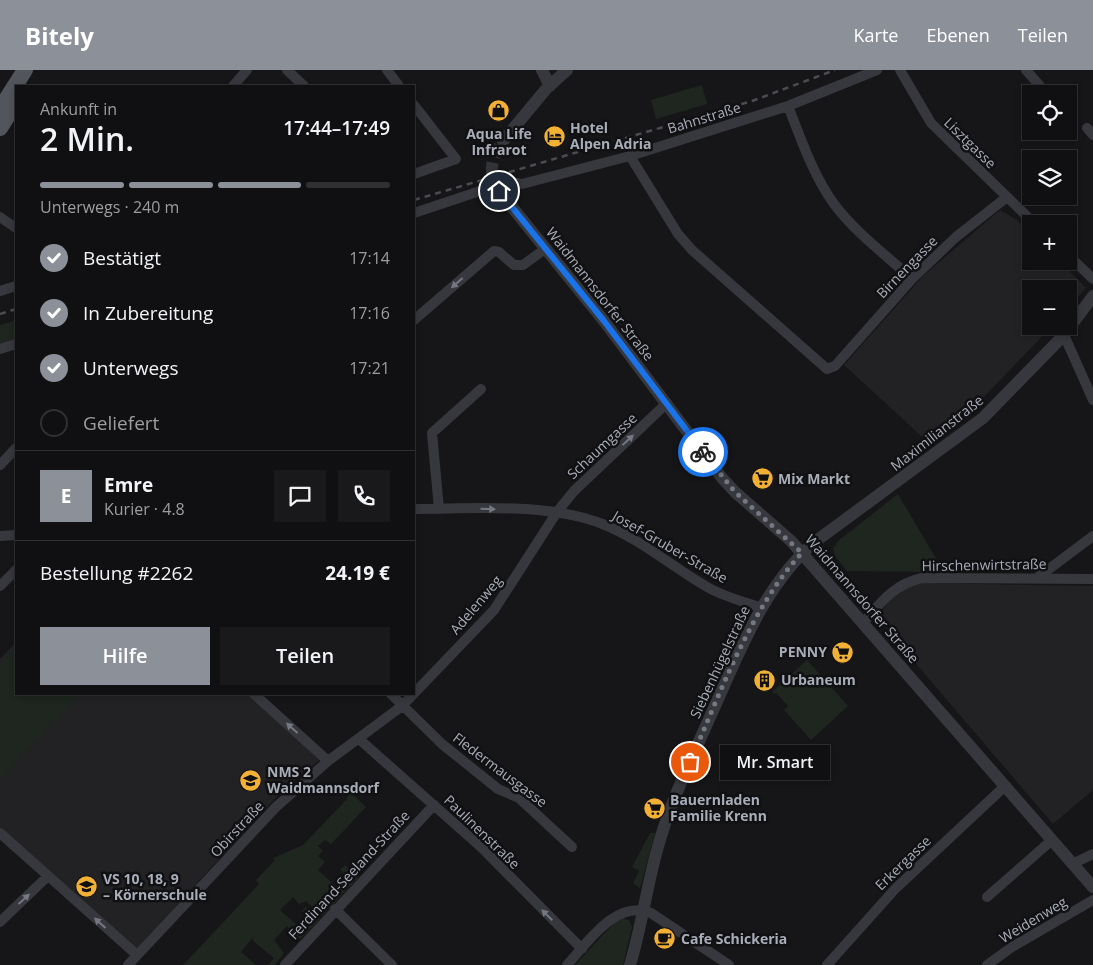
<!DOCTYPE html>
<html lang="de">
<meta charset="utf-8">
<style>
body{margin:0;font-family:"Open Sans",sans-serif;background:#19191b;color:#f1f3f6;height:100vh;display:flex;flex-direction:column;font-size:19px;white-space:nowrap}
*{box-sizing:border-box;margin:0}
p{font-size:16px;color:#9c9d9f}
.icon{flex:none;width:28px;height:28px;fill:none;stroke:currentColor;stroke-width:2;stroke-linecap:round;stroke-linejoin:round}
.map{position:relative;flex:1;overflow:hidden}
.sheet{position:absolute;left:15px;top:15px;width:400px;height:610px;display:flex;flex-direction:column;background:#101012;border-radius:0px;box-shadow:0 2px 8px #0003,0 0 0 1px #303032}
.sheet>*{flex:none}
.tools{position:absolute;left:1022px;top:15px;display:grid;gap:10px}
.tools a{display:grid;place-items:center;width:55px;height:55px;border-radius:0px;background:#101012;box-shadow:0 2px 8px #0003,0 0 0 1px #303032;font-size:25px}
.pin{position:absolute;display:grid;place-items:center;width:42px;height:42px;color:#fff;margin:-21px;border:2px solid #fff;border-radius:50%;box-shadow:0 1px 5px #0007}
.courier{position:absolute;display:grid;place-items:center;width:50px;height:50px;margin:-25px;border:4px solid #1a73e8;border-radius:50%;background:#fff;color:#222;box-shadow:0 1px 6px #0007}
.bubble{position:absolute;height:35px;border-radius:0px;background:#101012;box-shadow:0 2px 8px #0003,0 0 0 1px #303032;font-size:16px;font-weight:600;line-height:35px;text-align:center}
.headline em{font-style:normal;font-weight:600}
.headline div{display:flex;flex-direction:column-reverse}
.headline{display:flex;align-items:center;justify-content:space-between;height:85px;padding:0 25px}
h1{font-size:32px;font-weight:600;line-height:38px}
.bar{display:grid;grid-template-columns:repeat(4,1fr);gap:8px 5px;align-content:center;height:60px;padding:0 25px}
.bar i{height:6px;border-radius:4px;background:#303032}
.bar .on{background:#8c9099}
.bar p{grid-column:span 4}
.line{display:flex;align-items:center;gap:12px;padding:0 25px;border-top:1px solid #303032}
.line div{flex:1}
.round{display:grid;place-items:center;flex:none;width:52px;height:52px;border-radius:0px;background:#19191b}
ol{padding:0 25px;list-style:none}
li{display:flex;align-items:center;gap:15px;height:55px}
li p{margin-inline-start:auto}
li .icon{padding:5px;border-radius:50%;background:#8c9099;color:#fff;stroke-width:4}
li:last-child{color:#9c9d9f}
li i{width:28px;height:28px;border:2px solid #303032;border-radius:50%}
.action{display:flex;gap:10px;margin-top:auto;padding:10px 25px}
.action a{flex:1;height:58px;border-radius:0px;background:#8c9099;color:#fff;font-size:20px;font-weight:600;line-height:58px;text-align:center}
.action a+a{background:#19191b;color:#f1f3f6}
header{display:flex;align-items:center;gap:30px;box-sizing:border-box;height:70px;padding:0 25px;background:#8c9099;color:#fff}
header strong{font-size:24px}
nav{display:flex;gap:28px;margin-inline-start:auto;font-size:18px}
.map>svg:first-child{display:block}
</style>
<header>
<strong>Bitely</strong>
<nav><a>Karte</a><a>Ebenen</a><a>Teilen</a></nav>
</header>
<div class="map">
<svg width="1093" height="895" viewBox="0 0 1093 895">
<rect width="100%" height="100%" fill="#161618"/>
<path fill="#222225" d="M1000 140 1017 150 1031 164V191H1059L1086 218 1069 237V219H1031V256H1052L957 355 930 374 844 295 924 205Z
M919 513 1093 516V720L1053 754 877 548 888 532 899 522Z
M16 572V624H248L320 690 281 722 136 879 0 758V589Z"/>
<path fill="#1e261f" d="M702 15 707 34 656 49 651 30Z
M16 250V270L0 274V255Z
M898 424 944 502 847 501 835 486 833 479 838 471Z
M16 577V624H76L79 626 0 709V594Z
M807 590 848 636 811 670 784 640 788 636 776 623 774 624 772 622Z
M349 721 366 737 331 774 325 770 318 776 323 781 318 786 325 792 318 800 340 820 350 809 340 800 345 795 359 807 322 846 306 831 299 834 293 827 280 840 302 860 312 850 302 841 306 837 320 849 300 869 287 856 274 870 284 883 275 895H268L274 888 252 870 255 865 241 882 256 895H183L259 814 256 810 275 790 273 788 303 775 347 729Z
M650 763H655L640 818 633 813 639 801 632 797Z
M622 848 629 850 632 857 623 895H575L614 853Z"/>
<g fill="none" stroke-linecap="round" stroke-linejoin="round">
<path stroke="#333438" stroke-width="12" stroke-dasharray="12 6" stroke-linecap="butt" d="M499 121C487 103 491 88 503 71"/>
<path stroke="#37383d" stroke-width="10" d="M287 0 304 16
M387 0 399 16
M900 0 931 53 1035 154
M1026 0 1047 24
M233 16 247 0
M414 35 456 89 414 104
M788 36C801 69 813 105 834 134 855 162 886 185 912 209
M1087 58 1093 65
M630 86 678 164 692 180 827 299 835 296 912 209 956 167 1007 127
M414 143 510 111 522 114 630 86 788 36 877 0
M0 147 16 158
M1069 186 1093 209
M0 221 16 216
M414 250 494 181 499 182 514 195H523L545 179
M1064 265 1093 330
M0 279 16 274
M0 395 16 378
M414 439C474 439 549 432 605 455 644 471 673 498 709 518 725 527 745 532 762 538
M439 439 432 363 481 319
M0 466 16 465
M1037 508 1093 466
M0 516 16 500
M863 553C881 532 894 514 922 508L1093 509
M254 624 328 691
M391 624 442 674 498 719 519 728 572 777
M359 669 481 777 582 879
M0 763 137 885
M1072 794 1093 784
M987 827 1052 770
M335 839 392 895
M0 852 48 806
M128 895 276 737 328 691 402 636 494 540 557 442 574 421 667 333
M285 895 434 735
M567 895C588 872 616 829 651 843L729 895
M827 895 895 819 1004 717
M987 895 1012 877 1093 830"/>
<path stroke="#37383d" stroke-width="12" d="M542 0 550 16
M503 71 547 18 567 0
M499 121 604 251 722 408 735 422 791 471 1093 817
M630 895C641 859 646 821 656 784 668 737 690 692 710 647 738 586 763 515 816 471L983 348 1064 265 1093 226"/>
<path stroke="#53555c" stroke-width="16" d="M0 39 25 0
M0 58 16 33"/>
<path stroke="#4a4c52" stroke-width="2.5" stroke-dasharray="6 5" stroke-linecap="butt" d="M414 130 752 31 835 0
M0 244 16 239"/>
</g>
<defs><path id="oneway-solid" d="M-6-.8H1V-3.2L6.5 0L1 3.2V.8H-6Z" transform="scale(1.25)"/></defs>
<g fill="#757881">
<use href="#oneway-solid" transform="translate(457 213) rotate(139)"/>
<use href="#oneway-solid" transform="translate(628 370) rotate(-43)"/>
<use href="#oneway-solid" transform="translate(488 439) rotate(2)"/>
<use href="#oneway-solid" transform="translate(292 658) rotate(-138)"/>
<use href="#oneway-solid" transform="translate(24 829) rotate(-43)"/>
<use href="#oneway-solid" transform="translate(547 845) rotate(-135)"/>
<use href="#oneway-solid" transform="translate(100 853) rotate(-138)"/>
</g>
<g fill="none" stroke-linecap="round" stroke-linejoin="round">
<path stroke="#757880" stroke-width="5" stroke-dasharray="0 9" d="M690 692C720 624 751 537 802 483L735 422 703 382"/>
<path stroke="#1a73e8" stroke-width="6" d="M499 121 604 251 703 382"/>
</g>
<defs>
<symbol id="shop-disc" viewBox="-11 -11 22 22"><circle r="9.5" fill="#f2b134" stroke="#111113"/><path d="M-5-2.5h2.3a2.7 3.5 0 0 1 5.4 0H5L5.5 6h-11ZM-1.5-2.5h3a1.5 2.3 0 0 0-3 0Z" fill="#111"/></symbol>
<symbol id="hotel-disc" viewBox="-11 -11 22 22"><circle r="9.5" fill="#f2b134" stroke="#111113"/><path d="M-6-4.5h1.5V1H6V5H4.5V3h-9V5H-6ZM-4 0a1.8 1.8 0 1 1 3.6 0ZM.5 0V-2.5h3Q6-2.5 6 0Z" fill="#111"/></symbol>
<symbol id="supermarket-disc" viewBox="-11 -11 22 22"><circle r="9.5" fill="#f2b134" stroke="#111113"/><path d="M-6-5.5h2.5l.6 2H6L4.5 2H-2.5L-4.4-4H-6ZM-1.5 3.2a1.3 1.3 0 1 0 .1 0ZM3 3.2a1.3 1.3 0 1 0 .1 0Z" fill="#111"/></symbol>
<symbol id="building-disc" viewBox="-11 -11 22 22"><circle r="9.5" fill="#f2b134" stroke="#111113"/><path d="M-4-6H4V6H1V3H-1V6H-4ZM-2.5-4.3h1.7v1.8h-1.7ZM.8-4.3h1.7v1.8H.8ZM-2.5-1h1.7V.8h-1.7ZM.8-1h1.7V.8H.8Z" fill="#111"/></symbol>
<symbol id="school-disc" viewBox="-11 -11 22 22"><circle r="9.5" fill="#f2b134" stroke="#111113"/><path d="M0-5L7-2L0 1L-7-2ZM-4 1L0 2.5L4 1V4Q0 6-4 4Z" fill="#111"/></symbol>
<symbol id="cafe-disc" viewBox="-11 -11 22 22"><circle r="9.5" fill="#f2b134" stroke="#111113"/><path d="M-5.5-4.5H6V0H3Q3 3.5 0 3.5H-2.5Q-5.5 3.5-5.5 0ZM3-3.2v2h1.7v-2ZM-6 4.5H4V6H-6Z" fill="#111"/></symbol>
</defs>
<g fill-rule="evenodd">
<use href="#shop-disc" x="486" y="28" width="25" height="25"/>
<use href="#hotel-disc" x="542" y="54" width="25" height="25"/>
<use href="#supermarket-disc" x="750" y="396" width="25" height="25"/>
<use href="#supermarket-disc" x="830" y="570" width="25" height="25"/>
<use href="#building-disc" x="752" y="598" width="25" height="25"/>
<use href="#school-disc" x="238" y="698" width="25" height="25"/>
<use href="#supermarket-disc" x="642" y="726" width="25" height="25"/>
<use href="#school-disc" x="74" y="804" width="25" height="25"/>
<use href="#cafe-disc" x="652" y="856" width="25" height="25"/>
</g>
<g text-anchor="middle" stroke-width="5" stroke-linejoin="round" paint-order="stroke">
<g font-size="14" fill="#a8adb8" stroke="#111113">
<text transform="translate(704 48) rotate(-17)" y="5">Bahnstraße</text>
<text transform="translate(970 73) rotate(44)" y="5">Lisztgasse</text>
<text transform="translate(907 197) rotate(-46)" y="5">Birnengasse</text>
<text transform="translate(600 224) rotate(52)" y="5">Waidmannsdorfer Straße</text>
<text transform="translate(937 363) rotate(-38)" y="5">Maximilianstraße</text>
<text transform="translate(602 376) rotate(-43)" y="5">Schaumgasse</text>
<text transform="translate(670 477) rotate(30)" y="5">Josef-Gruber-Straße</text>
<text transform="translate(984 495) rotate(-1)" y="5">Hirschenwirtstraße</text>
<text transform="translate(862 529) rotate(49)" y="5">Waidmannsdorfer Straße</text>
<text transform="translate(476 535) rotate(-50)" y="5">Adelenweg</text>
<text transform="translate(720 592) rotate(-65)" y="5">Siebenhügelstraße</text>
<text transform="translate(500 700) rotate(37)" y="5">Fledermausgasse</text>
<text transform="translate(237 759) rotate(-47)" y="5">Obirstraße</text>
<text transform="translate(482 762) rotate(44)" y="5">Paulinenstraße</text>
<text transform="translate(903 793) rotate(-44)" y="5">Erkergasse</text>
<text transform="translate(349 805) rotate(-47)" y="5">Ferdinand-Seeland-Straße</text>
<text transform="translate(1033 850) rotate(-31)" y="5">Weidenweg</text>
</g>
<g font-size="14" font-weight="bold" fill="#a8adb8" stroke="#111113" text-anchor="start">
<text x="570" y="63">Hotel<tspan x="570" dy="16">Alpen Adria</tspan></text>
<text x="499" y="69" text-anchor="middle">Aqua Life<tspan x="499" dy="16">Infrarot</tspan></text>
<text x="778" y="414">Mix Markt</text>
<text x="827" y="587" text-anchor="end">PENNY</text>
<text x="781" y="615">Urbaneum</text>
<text x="267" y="707">NMS 2<tspan x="267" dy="16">Waidmannsdorf</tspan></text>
<text x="670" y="735">Bauernladen<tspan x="670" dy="16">Familie Krenn</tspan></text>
<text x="103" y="814">VS 10, 18, 9<tspan x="103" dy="16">– Körnerschule</tspan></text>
<text x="681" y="874">Cafe Schickeria</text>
</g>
</g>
</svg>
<div class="tools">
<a><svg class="icon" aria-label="locate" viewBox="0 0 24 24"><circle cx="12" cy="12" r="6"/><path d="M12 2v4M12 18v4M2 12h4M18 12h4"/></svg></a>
<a><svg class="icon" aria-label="layers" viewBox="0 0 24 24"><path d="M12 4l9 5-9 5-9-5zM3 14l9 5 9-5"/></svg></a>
<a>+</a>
<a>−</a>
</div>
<div class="pin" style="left:690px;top:692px;background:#ea580c"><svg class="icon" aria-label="bag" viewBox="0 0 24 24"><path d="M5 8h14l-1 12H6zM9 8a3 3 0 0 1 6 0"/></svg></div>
<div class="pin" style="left:499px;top:121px;background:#1f2937"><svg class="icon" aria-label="home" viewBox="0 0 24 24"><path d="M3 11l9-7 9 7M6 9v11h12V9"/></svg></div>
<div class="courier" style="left:703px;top:382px"><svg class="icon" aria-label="bike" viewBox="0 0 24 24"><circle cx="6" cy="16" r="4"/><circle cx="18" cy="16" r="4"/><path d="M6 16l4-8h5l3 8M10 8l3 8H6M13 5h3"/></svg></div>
<div class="bubble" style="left:720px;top:675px;width:110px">Mr. Smart</div>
<section class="sheet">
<div class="headline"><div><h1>2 Min.</h1><p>Ankunft in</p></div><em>17:44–17:49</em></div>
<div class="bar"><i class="on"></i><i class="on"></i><i class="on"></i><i></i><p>Unterwegs · 240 m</p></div>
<ol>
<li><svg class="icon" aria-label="check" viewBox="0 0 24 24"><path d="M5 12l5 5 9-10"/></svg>Bestätigt<p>17:14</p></li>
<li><svg class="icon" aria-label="check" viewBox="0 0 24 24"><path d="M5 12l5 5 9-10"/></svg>In Zubereitung<p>17:16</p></li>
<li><svg class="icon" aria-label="check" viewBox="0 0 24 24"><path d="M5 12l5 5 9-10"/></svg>Unterwegs<p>17:21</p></li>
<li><i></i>Geliefert</li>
</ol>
<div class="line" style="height:90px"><b class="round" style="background:#8c9099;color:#fff">E</b><div><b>Emre</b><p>Kurier · 4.8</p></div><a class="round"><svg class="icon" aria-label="chat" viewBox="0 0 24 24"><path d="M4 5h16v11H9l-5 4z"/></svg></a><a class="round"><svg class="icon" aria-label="phone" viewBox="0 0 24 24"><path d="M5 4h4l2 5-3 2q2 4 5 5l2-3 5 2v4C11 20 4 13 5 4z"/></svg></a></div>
<div class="line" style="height:65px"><div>Bestellung #2262</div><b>24.19 €</b></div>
<div class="action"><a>Hilfe</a><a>Teilen</a></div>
</section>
</div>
